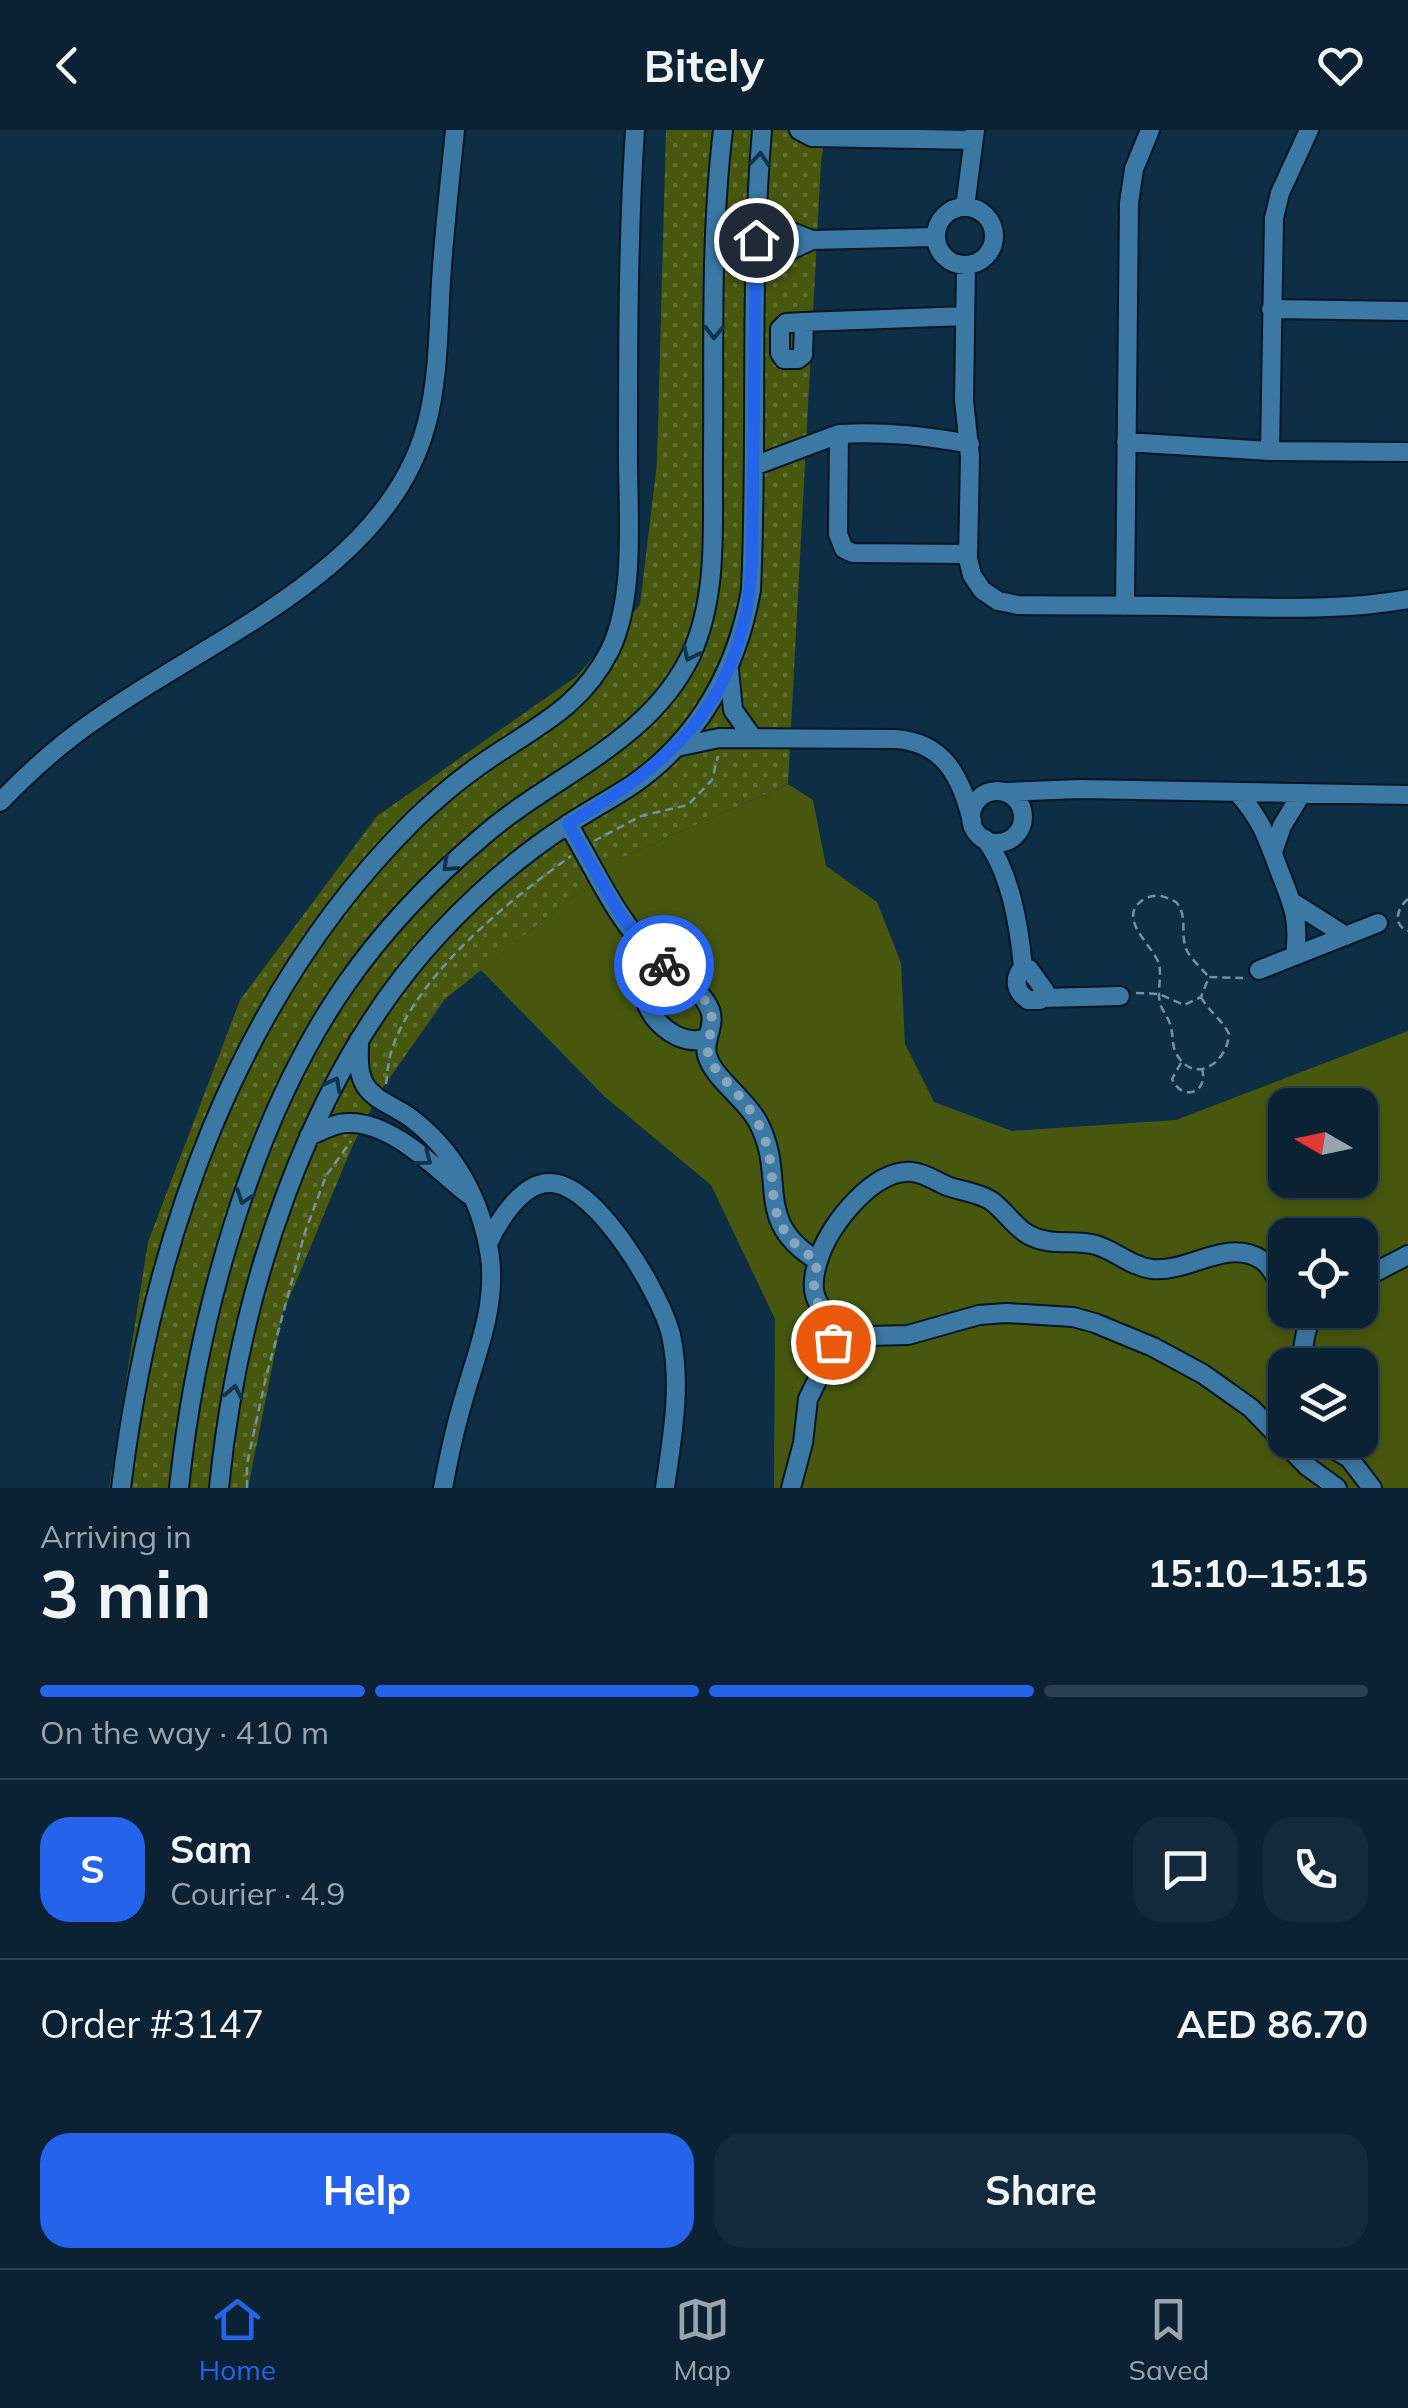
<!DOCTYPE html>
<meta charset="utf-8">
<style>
body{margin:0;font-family:Mulish,sans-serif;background:#132a3c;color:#f1f3f6;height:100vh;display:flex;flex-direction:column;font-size:38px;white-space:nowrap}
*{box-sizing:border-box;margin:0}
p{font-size:32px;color:#99a4ac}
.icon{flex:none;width:55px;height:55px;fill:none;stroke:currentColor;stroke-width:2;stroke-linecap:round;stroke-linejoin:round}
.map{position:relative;height:1358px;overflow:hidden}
.drawer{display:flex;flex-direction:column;background:#0a2234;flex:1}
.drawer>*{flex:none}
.needle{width:65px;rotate:279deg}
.fabs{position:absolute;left:1268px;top:958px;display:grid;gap:20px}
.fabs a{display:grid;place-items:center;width:110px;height:110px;border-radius:20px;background:#0a2234;box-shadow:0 5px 15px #0003,0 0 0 2px #2a3f4f;font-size:50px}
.pin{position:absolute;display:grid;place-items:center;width:85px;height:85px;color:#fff;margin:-42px;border:5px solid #fff;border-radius:50%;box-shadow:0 2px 10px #0007}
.courier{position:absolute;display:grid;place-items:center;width:100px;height:100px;margin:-50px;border:8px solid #2563eb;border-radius:50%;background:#fff;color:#222;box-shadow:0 2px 12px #0007}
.head em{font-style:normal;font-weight:700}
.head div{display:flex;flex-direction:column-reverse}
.head{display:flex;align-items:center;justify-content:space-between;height:170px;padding:0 40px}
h1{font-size:65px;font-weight:700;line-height:75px}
.bar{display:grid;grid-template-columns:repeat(4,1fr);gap:15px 10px;align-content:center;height:120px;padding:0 40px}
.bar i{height:12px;border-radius:8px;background:#2a3f4f}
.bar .on{background:#2563eb}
.bar p{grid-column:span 4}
.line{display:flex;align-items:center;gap:25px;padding:0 40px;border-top:2px solid #2a3f4f}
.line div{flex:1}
.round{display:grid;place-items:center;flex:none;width:105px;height:105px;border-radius:30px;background:#132a3c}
.primary-button{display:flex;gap:20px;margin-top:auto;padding:20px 40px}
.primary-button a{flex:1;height:115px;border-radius:30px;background:#2563eb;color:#fff;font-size:40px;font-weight:700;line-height:115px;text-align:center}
.primary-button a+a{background:#132a3c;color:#f1f3f6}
header{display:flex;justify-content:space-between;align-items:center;height:130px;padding:0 40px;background:#0a2234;font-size:45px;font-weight:700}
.tab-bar{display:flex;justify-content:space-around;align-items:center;height:140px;border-top:2px solid #2a3f4f;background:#0a2234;font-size:28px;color:#99a4ac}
.tab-bar a{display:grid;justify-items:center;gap:5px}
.tab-bar .on{color:#2563eb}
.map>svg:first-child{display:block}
</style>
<header><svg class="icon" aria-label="back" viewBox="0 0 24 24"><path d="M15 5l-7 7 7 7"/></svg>Bitely<svg class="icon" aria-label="heart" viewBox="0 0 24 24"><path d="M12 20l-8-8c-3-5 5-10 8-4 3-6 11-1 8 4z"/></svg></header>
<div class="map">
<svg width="1408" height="1358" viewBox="0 0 1408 1358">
<defs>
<pattern id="park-dots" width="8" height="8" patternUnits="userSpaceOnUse" patternTransform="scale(2.5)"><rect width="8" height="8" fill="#47580e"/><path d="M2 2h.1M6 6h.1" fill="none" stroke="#607032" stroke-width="1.8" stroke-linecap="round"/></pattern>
</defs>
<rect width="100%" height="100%" fill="#0d2e45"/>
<path fill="#47580e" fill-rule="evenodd" d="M788 654 813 670 826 736 877 772 901 833 905 914 934 972 1012 1001 1176 990 1408 901V1358H774L775 1189 711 1055 604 966 481 840 621 728ZM1285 975H1360V1050H1285ZM1285 1105H1360V1180H1285ZM1285 1235H1360V1310H1285Z"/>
<path fill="url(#park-dots)" d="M666 0H826L821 32 788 654 621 728 445 869 379 963 352 1017 283 1183 248 1358H109L148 1112 240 870 377 686 576 547 640 475 657 333Z"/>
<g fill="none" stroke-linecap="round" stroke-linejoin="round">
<defs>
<path id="minor" d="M799 0 812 7 972 10
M965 77 975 0
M936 106a29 29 0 1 1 58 0a29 29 0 1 1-58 0Z
M755 79 789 101 812 110 936 107
M966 135 964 270 970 327 968 429 972 445 982 460 998 471 1018 475C1087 476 1156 475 1225 477 1288 478 1346 480 1408 469
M757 142 784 123 812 110
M1271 179 1408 181
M804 192 803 225 798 229H784L780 223V199L786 193 804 192 965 186
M1126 312 1270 321 1408 322
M1270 321 1274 88 1280 63 1309 0
M754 336 839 304
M967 424 853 423 844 419 838 404 839 304C885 301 926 306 970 314
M1125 476 1129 73 1134 39 1150 0
M729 540 733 580 753 608
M677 617 719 608 895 609C944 612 961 647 972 691
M971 687a26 26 0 1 1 52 0a26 26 0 1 1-52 0Z
M1005 662 1080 659 1408 665
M1237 662C1261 689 1267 707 1279 740 1292 773 1300 788 1295 825
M0 672C30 641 62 612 98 588 210 508 387 441 426 296 439 249 438 200 441 152 444 101 450 51 455 0
M568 694C595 739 617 792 656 828 673 844 701 857 710 880 716 896 703 910 707 925 713 948 746 969 758 992 788 1049 751 1091 818 1131
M985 709C1011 743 1019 796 1023 837
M1273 722 1282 696 1302 663
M1294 773 1346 806
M665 836 645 862C643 887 682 921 708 907
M1023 837 1029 839 1045 861 1040 870H1028C1015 861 1013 849 1023 837Z
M1259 840 1378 793
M1043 868 1120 866
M359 910C359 925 357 942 365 955 374 970 394 976 408 986 454 1019 482 1071 490 1127 496 1174 479 1217 466 1261 456 1293 449 1325 443 1358
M309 1006C321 1001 335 993 347 993 391 990 438 1041 469 1065
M488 1114C498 1091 523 1051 551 1053 597 1055 661 1164 671 1205 682 1256 672 1307 665 1358
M1360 1150 1408 1125
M838 1199C814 1172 807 1161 820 1125 831 1093 874 1039 912 1042 925 1043 935 1051 947 1056 961 1061 976 1062 990 1070 1005 1080 1014 1097 1029 1105 1051 1117 1074 1109 1096 1115 1116 1121 1130 1136 1152 1139 1189 1143 1227 1107 1262 1130 1273 1137 1275 1150 1285 1159
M1300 1235 1306 1202 1314 1180
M1319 1310 1349 1328 1372 1358
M121 1358C151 1112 236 866 415 689 435 670 457 651 480 635 532 598 580 580 610 520 637 464 627 377 628 315 628 210 628 105 635 0
M179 1358C196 1194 251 990 346 854 385 798 431 750 483 706 553 645 649 613 691 525 719 463 712 392 713 326 714 218 710 108 723 0
M219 1358C238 1167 307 945 440 803 478 762 521 725 567 695 588 681 611 669 632 655 699 609 737 539 751 460 758 307 749 152 762 0
M791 1358 803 1313 808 1269 829 1226 838 1199 867 1206 908 1205 979 1185 1006 1183 1073 1187 1095 1193 1153 1217 1203 1244 1251 1278 1307 1336 1337 1358"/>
</defs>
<use href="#minor" stroke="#041623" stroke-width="22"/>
<path stroke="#7191a9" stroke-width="2.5" stroke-dasharray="8 5" stroke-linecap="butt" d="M594 711 641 686 688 675 712 650 718 626
M1408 769C1397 778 1392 795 1408 801
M1136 863 1159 864 1184 875 1201 867 1209 847 1243 848
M1201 867C1209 882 1222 889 1229 904 1227 933 1195 955 1177 925 1171 915 1174 905 1170 894 1168 887 1162 881 1160 873 1157 860 1162 847 1159 834 1153 815 1113 786 1146 768 1157 763 1166 767 1176 772 1189 787 1179 803 1187 821 1192 830 1202 839 1209 847
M1181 933 1172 949C1182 972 1209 963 1202 939
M386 954C388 941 388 929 393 916 420 842 508 771 571 726
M247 1358V1334L266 1247 305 1102 326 1046 351 1011"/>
<use href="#minor" stroke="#3b78a4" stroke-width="18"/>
</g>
<defs><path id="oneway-chevron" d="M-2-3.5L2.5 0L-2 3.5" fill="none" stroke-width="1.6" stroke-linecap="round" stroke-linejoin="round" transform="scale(2.5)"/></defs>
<g stroke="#12334c">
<use href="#oneway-chevron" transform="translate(760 29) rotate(-85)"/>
<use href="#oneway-chevron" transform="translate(714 202) rotate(91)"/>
<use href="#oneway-chevron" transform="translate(690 524) rotate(115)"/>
<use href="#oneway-chevron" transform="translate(449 735) rotate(137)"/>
<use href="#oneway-chevron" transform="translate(334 954) rotate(-62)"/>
<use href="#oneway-chevron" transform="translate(425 1029) rotate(37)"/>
<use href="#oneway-chevron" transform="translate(244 1067) rotate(109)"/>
<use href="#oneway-chevron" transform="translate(234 1262) rotate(-79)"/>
</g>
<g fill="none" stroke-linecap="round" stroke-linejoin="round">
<path stroke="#87a6be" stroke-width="10" stroke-dasharray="0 18" d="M664 835C681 848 711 866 712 890 712 905 705 915 709 930 724 952 746 969 758 993 788 1051 750 1090 818 1131 809 1166 815 1173 838 1199L833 1212"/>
<path stroke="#2563eb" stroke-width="12" d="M664 835 621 786 568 694C679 628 745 568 752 431L756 110"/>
</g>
</svg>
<div class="fabs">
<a><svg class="needle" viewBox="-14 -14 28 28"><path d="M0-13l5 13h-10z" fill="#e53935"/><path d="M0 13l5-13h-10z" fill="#99a4ac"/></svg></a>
<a><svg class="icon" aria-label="locate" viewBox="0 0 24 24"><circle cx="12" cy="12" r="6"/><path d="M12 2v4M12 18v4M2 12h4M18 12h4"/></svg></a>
<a><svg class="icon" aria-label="layers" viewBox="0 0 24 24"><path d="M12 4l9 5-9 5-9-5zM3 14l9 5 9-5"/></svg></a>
</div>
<div class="pin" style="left:833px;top:1212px;background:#ea580c"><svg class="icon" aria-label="bag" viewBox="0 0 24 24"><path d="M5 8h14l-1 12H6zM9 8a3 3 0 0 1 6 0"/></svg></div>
<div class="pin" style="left:756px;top:110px;background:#1f2937"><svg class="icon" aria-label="home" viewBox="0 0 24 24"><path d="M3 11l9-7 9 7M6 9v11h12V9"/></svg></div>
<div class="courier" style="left:664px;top:835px"><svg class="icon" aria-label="bike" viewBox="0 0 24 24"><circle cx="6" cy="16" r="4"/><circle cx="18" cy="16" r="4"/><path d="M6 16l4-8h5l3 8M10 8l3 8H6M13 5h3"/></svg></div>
</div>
<section class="drawer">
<div class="head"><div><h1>3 min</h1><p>Arriving in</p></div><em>15:10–15:15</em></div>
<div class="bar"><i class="on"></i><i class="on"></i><i class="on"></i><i></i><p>On the way · 410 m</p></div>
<div class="line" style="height:180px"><b class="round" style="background:#2563eb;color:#fff">S</b><div><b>Sam</b><p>Courier · 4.9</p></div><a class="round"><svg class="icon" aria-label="chat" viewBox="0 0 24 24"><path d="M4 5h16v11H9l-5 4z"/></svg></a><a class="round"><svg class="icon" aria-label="phone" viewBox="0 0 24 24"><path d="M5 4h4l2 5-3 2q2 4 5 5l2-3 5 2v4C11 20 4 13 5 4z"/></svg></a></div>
<div class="line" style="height:130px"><div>Order #3147</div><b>AED 86.70</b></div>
<div class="primary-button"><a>Help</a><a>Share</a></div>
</section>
<nav class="tab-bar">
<a class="on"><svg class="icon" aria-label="home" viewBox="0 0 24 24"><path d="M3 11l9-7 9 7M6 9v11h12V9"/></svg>Home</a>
<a><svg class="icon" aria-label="map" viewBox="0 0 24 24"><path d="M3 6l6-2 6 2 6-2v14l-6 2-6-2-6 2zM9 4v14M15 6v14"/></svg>Map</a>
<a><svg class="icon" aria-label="saved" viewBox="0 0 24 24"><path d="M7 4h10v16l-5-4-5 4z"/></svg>Saved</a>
</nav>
